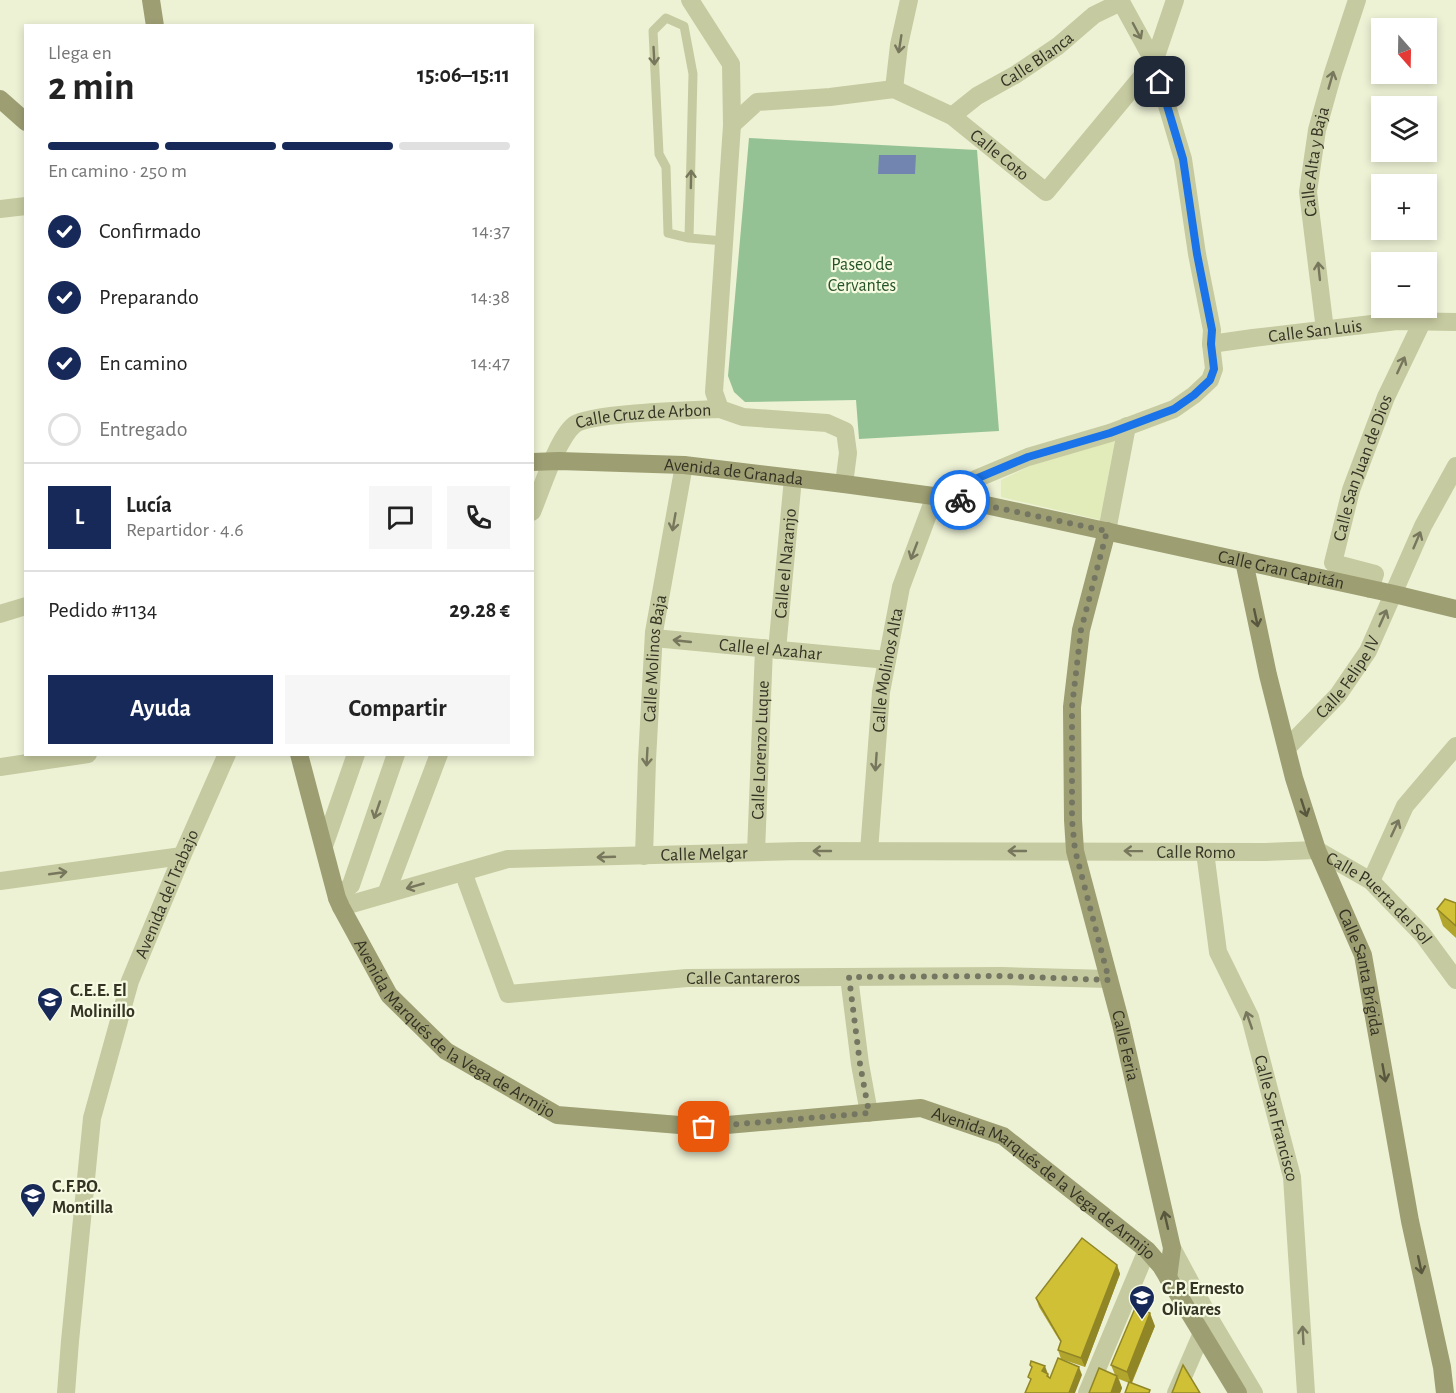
<!DOCTYPE html>
<html lang="es">
<meta charset="utf-8">
<style>
body{margin:0;font-family:"Alegreya Sans",sans-serif;background:#f6f6f6;color:#222;height:100vh;display:flex;flex-direction:column;font-size:22px;white-space:nowrap}
*{box-sizing:border-box;margin:0}
p{font-size:20px;color:#767676}
.icon{flex:none;width:33px;height:33px;fill:none;stroke:currentColor;stroke-width:2;stroke-linecap:round;stroke-linejoin:round}
.map{position:relative;flex:1;overflow:hidden}
.panel{position:absolute;left:24px;top:24px;width:510px;height:732px;display:flex;flex-direction:column;background:#fff;border-radius:0px;box-shadow:0 3px 9px #0003}
.panel>*{flex:none}
.needle{width:39px;rotate:160deg}
.buttons{position:absolute;left:1371px;top:18px;display:grid;gap:12px}
.buttons a{display:grid;place-items:center;width:66px;height:66px;border-radius:0px;background:#fff;box-shadow:0 3px 9px #0003;font-size:30px}
.pin{position:absolute;display:grid;place-items:center;width:51px;height:51px;color:#fff;margin:-26px;border-radius:12px;box-shadow:0 3px 9px #0006}
.courier{position:absolute;display:grid;place-items:center;width:60px;height:60px;margin:-30px;border:4px solid #1a73e8;border-radius:50%;background:#fff;color:#222;box-shadow:0 2px 8px #0007}
.head em{font-style:normal;font-weight:700}
.head div{display:flex;flex-direction:column-reverse}
.head{display:flex;align-items:center;justify-content:space-between;height:102px;padding:0 24px}
h1{font-size:39px;font-weight:700;line-height:45px}
.bar{display:grid;grid-template-columns:repeat(4,1fr);gap:9px 6px;align-content:center;height:72px;padding:0 24px}
.bar i{height:8px;border-radius:4px;background:#e0e0e0}
.bar .current{background:#172958}
.bar p{grid-column:span 4}
.line{display:flex;align-items:center;gap:15px;padding:0 24px;border-top:2px solid #e0e0e0}
.line div{flex:1}
.round{display:grid;place-items:center;flex:none;width:63px;height:63px;border-radius:0px;background:#f6f6f6}
ol{padding:0 24px;list-style:none}
li{display:flex;align-items:center;gap:18px;height:66px}
li p{margin-inline-start:auto}
li .icon{padding:6px;border-radius:50%;background:#172958;color:#fff;stroke-width:4}
li:last-child{color:#767676}
li i{width:33px;height:33px;border:3px solid #e0e0e0;border-radius:50%}
.cta{display:flex;gap:12px;margin-top:auto;padding:12px 24px}
.cta a{flex:1;height:69px;border-radius:0px;background:#172958;color:#fff;font-size:24px;font-weight:700;line-height:69px;text-align:center}
.cta a+a{background:#f6f6f6;color:#222}
.map>svg:first-child{display:block}
</style>
<div class="map">
<svg width="1456" height="1393" viewBox="0 0 1456 1393">
<rect width="100%" height="100%" fill="#edf2d5"/>
<path fill="#95c294" d="M749 138 977 150 999 431 859 439 856 400 745 402 734 392 728 376Z"/>
<path fill="#e1ecba" d="M1115 440 1100 520 1001 497V480L1034 464Z"/>
<path fill="#7285b1" d="M879 155H916L915 174H878Z"/>
<g fill="none" stroke-linecap="round" stroke-linejoin="round">
<path stroke="#c6caa0" stroke-width="9" d="M689 238 693 74 684 26 666 18 653 31 659 154 666 167 668 233 689 238 724 241"/>
<g stroke="#c6caa0" stroke-width="18">
<path d="M690 0 731 64 732 125 714 392 720 409 743 417 827 423 845 431 848 453 844 484"/>
<path d="M894 89 899 45 909 0"/>
<path id="s1" d="M952 116 977 96 1015 75 1058 46 1094 15 1121 2"/>
<path id="s2" d="M732 125 757 102 830 97 894 89 952 116 1046 192 1154 62 1175 0"/>
<path d="M0 209 26 206"/>
<path id="s3" d="M1325 330 1308 192 1317 130 1333 73 1357 0"/>
<path id="s4" d="M1211 344 1253 338 1397 321 1456 322"/>
<path id="s5" d="M532 512C541 491 557 439 574 425 588 413 696 410 720 409"/>
<path d="M1107 531 1127 426"/>
<path id="s6" d="M1370 589 1375 574 1333 563 1351 490 1386 397 1422 322"/>
<path d="M0 614 26 606"/>
<path id="s7" d="M654 638 887 660"/>
<path id="s8" d="M777 650 793 478"/>
<path id="s9" d="M1287 748 1338 695 1368 651 1423 526 1456 466"/>
<path d="M0 767 88 754"/>
<path d="M324 846 356 754"/>
<path id="s10" d="M869 851 881 692 901 587 935 496 1028 457 1110 433 1174 409 1194 395 1210 380 1214 369 1211 344 1212 330 1197 254 1183 159 1154 62 1120 0"/>
<path id="s11" d="M756 852 764 648"/>
<path id="s12" d="M1205 852 1218 952 1250 1017 1292 1177 1306 1393"/>
<path id="s13" d="M644 856 647 760 654 632 684 465"/>
<path id="s14" d="M463 872 508 994 687 978 1002 976 1109 979"/>
<path d="M0 881 182 856"/>
<path d="M1371 881 1405 806 1456 746"/>
<path d="M386 894 439 754"/>
<path d="M337 898 351 885 396 754"/>
<path id="s15" d="M341 907 508 859 800 851 1265 852 1317 850 1371 881 1423 935 1456 980"/>
<path d="M849 977 860 1064 869 1113"/>
<path d="M1172 1248 1210 1319 1254 1393"/>
<path id="s16" d="M66 1393 70 1341 92 1118 130 981 182 856 227 754"/>
<path d="M1087 1393 1147 1250"/>
<path d="M1176 1393 1202 1333"/>
</g>
<g stroke="#9d9e72" stroke-width="18">
<path d="M151 0 155 26"/>
<path d="M0 99 26 122"/>
<path id="s17" d="M532 462 559 461 684 465 844 484 963 500 1394 594 1456 609"/>
<path id="s18" d="M1107 531 1081 630 1072 707 1073 820 1075 851 1121 1024 1172 1248 1168 1278"/>
<path id="s19" d="M1244 561 1268 675 1294 778 1317 850 1363 955 1410 1221 1442 1367 1445 1393"/>
<path id="s20" d="M299 754 337 898 341 907 389 995 446 1051 557 1115 704 1127 921 1108 1003 1136 1147 1250 1161 1266 1238 1393"/>
</g>
</g>
<path fill="#b2a52e" d="M1455 903H1456V938L1443 926 1437 909Z
M1117 1265 1120 1274 1085 1367 1061 1359 1058 1350 1061 1343 1039 1307 1036 1298Z
M1155 1326 1132 1383H1129L1119 1379 1122 1388 1120 1393H1089L1115 1375 1111 1365Z"/>
<path fill="#918626" d="M1117 1265 1120 1274 1085 1367 1081 1358Z
M1150 1313 1155 1326 1131 1384 1127 1372Z
M1045 1366 1051 1382 1042 1371Z
M1079 1367 1082 1375 1075 1393H1069Z
M1117 1376 1122 1388 1120 1393H1111Z"/>
<path fill="#cfc036" stroke="#918626" stroke-width="1.5" d="M1445 899 1456 903V926L1437 909Z
M1082 1238 1117 1265 1081 1358 1058 1350 1061 1341 1036 1298Z
M1136 1306 1150 1313 1127 1372 1111 1365Z
M1058 1358 1079 1367 1069 1393H1025L1031 1379 1028 1377 1032 1367 1030 1365 1031 1361 1045 1366 1042 1371 1048 1374 1047 1376 1050 1378Z
M1183 1365 1200 1393H1172Z
M1099 1368 1117 1376 1111 1393H1089Z
M1129 1382 1150 1390 1149 1393H1125Z"/>
<defs><path id="oneway-shaft" d="M-6 0H5M1.5-3L5.5 0L1.5 3" fill="none" stroke-width="1.6" stroke-linecap="round" stroke-linejoin="round" transform="scale(1.5)"/></defs>
<g stroke="#76775c">
<use href="#oneway-shaft" transform="translate(1137 31) rotate(62)"/>
<use href="#oneway-shaft" transform="translate(900 44) rotate(99)"/>
<use href="#oneway-shaft" transform="translate(654 56) rotate(87)"/>
<use href="#oneway-shaft" transform="translate(1331 80) rotate(-74)"/>
<use href="#oneway-shaft" transform="translate(691 179) rotate(-89)"/>
<use href="#oneway-shaft" transform="translate(1319 271) rotate(-96)"/>
<use href="#oneway-shaft" transform="translate(1401 365) rotate(-65)"/>
<use href="#oneway-shaft" transform="translate(674 522) rotate(100)"/>
<use href="#oneway-shaft" transform="translate(1417 540) rotate(-67)"/>
<use href="#oneway-shaft" transform="translate(914 551) rotate(111)"/>
<use href="#oneway-shaft" transform="translate(1383 618) rotate(-66)"/>
<use href="#oneway-shaft" transform="translate(682 641) rotate(-174)"/>
<use href="#oneway-shaft" transform="translate(647 757) rotate(93)"/>
<use href="#oneway-shaft" transform="translate(876 762) rotate(94)"/>
<use href="#oneway-shaft" transform="translate(377 810) rotate(109)"/>
<use href="#oneway-shaft" transform="translate(1395 828) rotate(-65)"/>
<use href="#oneway-shaft" transform="translate(822 851) rotate(180)"/>
<use href="#oneway-shaft" transform="translate(1017 851) rotate(180)"/>
<use href="#oneway-shaft" transform="translate(1133 851) rotate(-179)"/>
<use href="#oneway-shaft" transform="translate(606 857) rotate(178)"/>
<use href="#oneway-shaft" transform="translate(58 873) rotate(-8)"/>
<use href="#oneway-shaft" transform="translate(415 886) rotate(164)"/>
<use href="#oneway-shaft" transform="translate(1249 1020) rotate(-109)"/>
<use href="#oneway-shaft" transform="translate(1303 1335) rotate(-93)"/>
</g>
<g stroke="#59583f">
<use href="#oneway-shaft" transform="translate(1256 618) rotate(78)"/>
<use href="#oneway-shaft" transform="translate(1304 808) rotate(72)"/>
<use href="#oneway-shaft" transform="translate(1384 1073) rotate(80)"/>
<use href="#oneway-shaft" transform="translate(1166 1220) rotate(-103)"/>
<use href="#oneway-shaft" transform="translate(1420 1265) rotate(78)"/>
</g>
<g fill="none" stroke-linecap="round" stroke-linejoin="round">
<path stroke="#757662" stroke-width="6" stroke-dasharray="0 10.8" d="M704 1127 869 1113 860 1064 849 977 1002 976 1109 980 1075 850 1072 820V707L1081 630 1107 531 960 500"/>
<path stroke="#1a73e8" stroke-width="8" d="M960 500 935 496 1028 457 1110 433 1174 409 1194 395 1210 380 1214 369 1211 344 1212 330 1197 254 1183 159 1160 82"/>
</g>
<defs>
<symbol id="school-pin" viewBox="-11 -11 22 30"><path d="M0 17L-7.5 6A9.5 9.5 0 1 1 7.5 6Z" fill="#172958" stroke="#f5fae1"/><path d="M0-5L7-2L0 1L-7-2ZM-4 1L0 2.5L4 1V4Q0 6-4 4Z" fill="#fff"/></symbol>
</defs>
<g fill-rule="evenodd">
<use href="#school-pin" x="35" y="985" width="30" height="40"/>
<use href="#school-pin" x="18" y="1181" width="30" height="40"/>
<use href="#school-pin" x="1127" y="1283" width="30" height="40"/>
</g>
<g text-anchor="middle" stroke-width="4.5" stroke-linejoin="round" paint-order="stroke">
<g font-size="18" fill="#343324" stroke="#f5fae1">
<text dy="6" stroke="none"><textPath href="#s1" startOffset="102">Calle Blanca</textPath></text>
<text dy="6" stroke="none"><textPath href="#s2" startOffset="297">Calle Coto</textPath></text>
<text dy="6" stroke="none"><textPath href="#s3" startOffset="170">Calle Alta y Baja</textPath></text>
<text dy="6" stroke="none"><textPath href="#s4" startOffset="105">Calle San Luis</textPath></text>
<text dy="6" stroke="none"><textPath href="#s5" startOffset="168">Calle Cruz de Arbon</textPath></text>
<text dy="6" stroke="none"><textPath href="#s6" startOffset="159">Calle San Juan de Dios</textPath></text>
<text dy="6" stroke="none"><textPath href="#s17" startOffset="202">Avenida de Granada</textPath></text>
<text dy="6" stroke="none"><textPath href="#s8" startOffset="87">Calle el Naranjo</textPath></text>
<text dy="6" stroke="none"><textPath href="#s17" startOffset="759">Calle Gran Capitán</textPath></text>
<text dy="6" stroke="none"><textPath href="#s7" startOffset="117">Calle el Azahar</textPath></text>
<text dy="6" stroke="none"><textPath href="#s13" startOffset="198">Calle Molinos Baja</textPath></text>
<text dy="6" stroke="none"><textPath href="#s10" startOffset="182">Calle Molinos Alta</textPath></text>
<text dy="6" stroke="none"><textPath href="#s9" startOffset="94">Calle Felipe IV</textPath></text>
<text dy="6" stroke="none"><textPath href="#s11" startOffset="102">Calle Lorenzo Luque</textPath></text>
<text dy="6" stroke="none"><textPath href="#s15" startOffset="862">Calle Romo</textPath></text>
<text dy="6" stroke="none"><textPath href="#s15" startOffset="370">Calle Melgar</textPath></text>
<text dy="6" stroke="none"><textPath href="#s16" startOffset="513">Avenida del Trabajo</textPath></text>
<text dy="6" stroke="none"><textPath href="#s15" startOffset="1062">Calle Puerta del Sol</textPath></text>
<text dy="6" stroke="none"><textPath href="#s19" startOffset="429">Calle Santa Brígida</textPath></text>
<text dy="6" stroke="none"><textPath href="#s14" startOffset="366">Calle Cantareros</textPath></text>
<text dy="6" stroke="none"><textPath href="#s20" startOffset="330">Avenida Marqués de la Vega de Armijo</textPath></text>
<text dy="6" stroke="none"><textPath href="#s18" startOffset="525">Calle Feria</textPath></text>
<text dy="6" stroke="none"><textPath href="#s12" startOffset="278">Calle San Francisco</textPath></text>
<text dy="6" stroke="none"><textPath href="#s20" startOffset="978">Avenida Marqués de la Vega de Armijo</textPath></text>
</g>
<g font-size="18" fill="#265427" stroke="#f5fae1">
<text x="862" y="270">Paseo de<tspan x="862" dy="21">Cervantes</tspan></text>
</g>
<g font-size="18" font-weight="bold" fill="#343324" stroke="#f5fae1" text-anchor="start">
<text x="70" y="996">C.E.E. El<tspan x="70" dy="21">Molinillo</tspan></text>
<text x="52" y="1192">C.F.P.O.<tspan x="52" dy="21">Montilla</tspan></text>
<text x="1162" y="1294">C.P. Ernesto<tspan x="1162" dy="21">Olivares</tspan></text>
</g>
</g>
</svg>
<div class="buttons">
<a><svg class="needle" viewBox="-14 -14 28 28"><path d="M0-13l5 13h-10z" fill="#e53935"/><path d="M0 13l5-13h-10z" fill="#767676"/></svg></a>
<a><svg class="icon" aria-label="layers" viewBox="0 0 24 24"><path d="M12 4l9 5-9 5-9-5zM3 14l9 5 9-5"/></svg></a>
<a>+</a>
<a>−</a>
</div>
<div class="pin" style="left:704px;top:1127px;background:#ea580c"><svg class="icon" aria-label="bag" viewBox="0 0 24 24"><path d="M5 8h14l-1 12H6zM9 8a3 3 0 0 1 6 0"/></svg></div>
<div class="pin" style="left:1160px;top:82px;background:#1f2937"><svg class="icon" aria-label="home" viewBox="0 0 24 24"><path d="M3 11l9-7 9 7M6 9v11h12V9"/></svg></div>
<div class="courier" style="left:960px;top:500px"><svg class="icon" aria-label="bike" viewBox="0 0 24 24"><circle cx="6" cy="16" r="4"/><circle cx="18" cy="16" r="4"/><path d="M6 16l4-8h5l3 8M10 8l3 8H6M13 5h3"/></svg></div>
<section class="panel">
<div class="head"><div><h1>2 min</h1><p>Llega en</p></div><em>15:06–15:11</em></div>
<div class="bar"><i class="current"></i><i class="current"></i><i class="current"></i><i></i><p>En camino · 250 m</p></div>
<ol>
<li><svg class="icon" aria-label="check" viewBox="0 0 24 24"><path d="M5 12l5 5 9-10"/></svg>Confirmado<p>14:37</p></li>
<li><svg class="icon" aria-label="check" viewBox="0 0 24 24"><path d="M5 12l5 5 9-10"/></svg>Preparando<p>14:38</p></li>
<li><svg class="icon" aria-label="check" viewBox="0 0 24 24"><path d="M5 12l5 5 9-10"/></svg>En camino<p>14:47</p></li>
<li><i></i>Entregado</li>
</ol>
<div class="line" style="height:108px"><b class="round" style="background:#172958;color:#fff">L</b><div><b>Lucía</b><p>Repartidor · 4.6</p></div><a class="round"><svg class="icon" aria-label="chat" viewBox="0 0 24 24"><path d="M4 5h16v11H9l-5 4z"/></svg></a><a class="round"><svg class="icon" aria-label="phone" viewBox="0 0 24 24"><path d="M5 4h4l2 5-3 2q2 4 5 5l2-3 5 2v4C11 20 4 13 5 4z"/></svg></a></div>
<div class="line" style="height:78px"><div>Pedido #1134</div><b>29.28 €</b></div>
<div class="cta"><a>Ayuda</a><a>Compartir</a></div>
</section>
</div>
